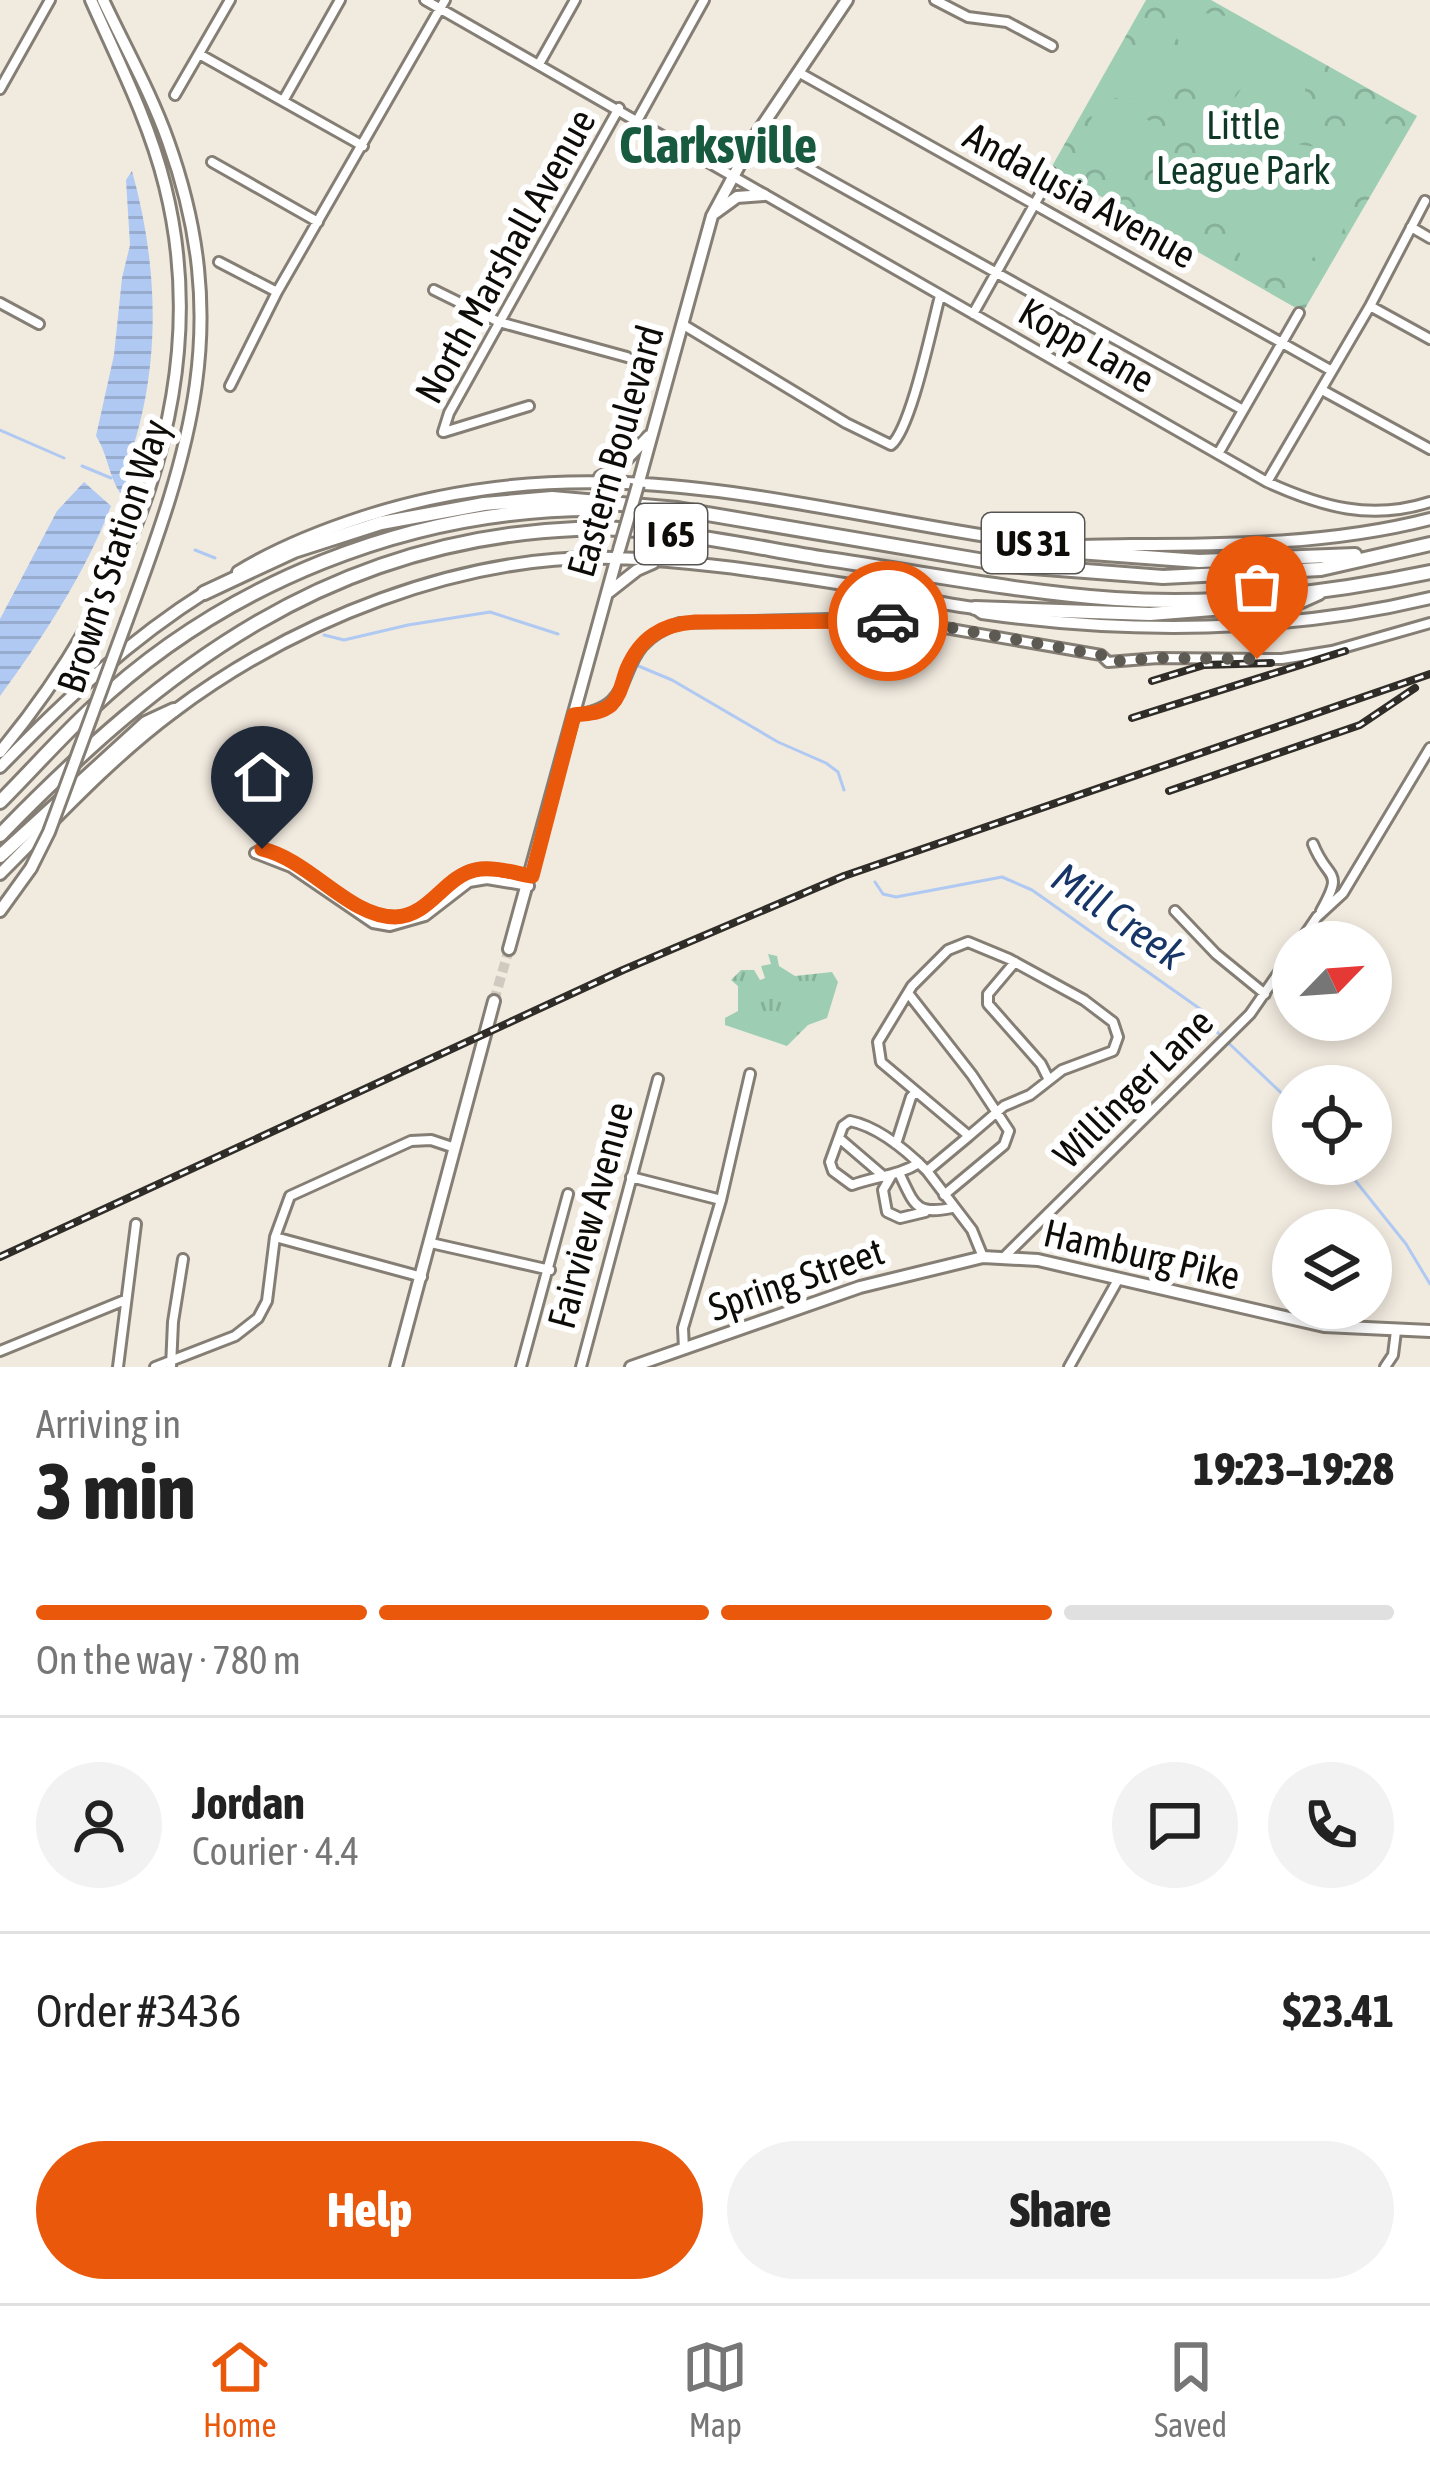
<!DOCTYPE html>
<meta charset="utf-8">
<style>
body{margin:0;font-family:"Asap Condensed",sans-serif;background:#f2f2f2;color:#222;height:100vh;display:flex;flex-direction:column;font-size:45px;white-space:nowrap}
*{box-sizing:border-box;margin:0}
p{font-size:39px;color:#767676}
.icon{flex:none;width:66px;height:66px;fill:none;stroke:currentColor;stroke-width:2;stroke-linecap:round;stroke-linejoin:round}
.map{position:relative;height:1367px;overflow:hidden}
.panel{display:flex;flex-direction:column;background:#fff;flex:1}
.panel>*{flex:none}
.needle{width:78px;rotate:65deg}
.tools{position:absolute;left:1272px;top:921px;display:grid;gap:24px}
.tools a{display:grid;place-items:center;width:120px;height:120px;border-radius:50%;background:#fff;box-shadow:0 6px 18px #0003;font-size:60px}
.pin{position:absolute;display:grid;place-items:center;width:102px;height:102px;color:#fff;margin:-123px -51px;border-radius:50% 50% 50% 0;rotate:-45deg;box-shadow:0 0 12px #0007}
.pin .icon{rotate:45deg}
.courier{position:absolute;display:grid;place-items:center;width:120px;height:120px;margin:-60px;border:9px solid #ea580c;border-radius:50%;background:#fff;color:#222;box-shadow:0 3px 15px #0007}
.head em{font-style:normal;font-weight:800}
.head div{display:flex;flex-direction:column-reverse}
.head{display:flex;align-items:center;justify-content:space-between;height:204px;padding:0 36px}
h1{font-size:78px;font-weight:800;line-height:90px}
.bar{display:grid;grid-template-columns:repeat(4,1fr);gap:18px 12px;align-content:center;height:144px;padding:0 36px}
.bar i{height:15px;border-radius:9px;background:#e0e0e0}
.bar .selected{background:#ea580c}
.bar p{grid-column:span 4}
.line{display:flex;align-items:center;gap:30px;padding:0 36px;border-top:3px solid #e0e0e0}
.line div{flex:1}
.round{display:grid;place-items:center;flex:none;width:126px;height:126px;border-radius:63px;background:#f2f2f2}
.primary-button{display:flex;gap:24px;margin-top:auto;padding:24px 36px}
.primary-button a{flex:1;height:138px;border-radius:72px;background:#ea580c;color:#fff;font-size:48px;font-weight:800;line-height:138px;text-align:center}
.primary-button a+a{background:#f2f2f2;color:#222}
.tabs{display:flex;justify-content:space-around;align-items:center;height:168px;border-top:3px solid #e0e0e0;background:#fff;font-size:33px;color:#767676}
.tabs a{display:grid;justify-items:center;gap:6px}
.tabs .selected{color:#ea580c}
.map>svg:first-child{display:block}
</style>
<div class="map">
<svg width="1430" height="1367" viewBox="0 0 1430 1367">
<defs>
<pattern id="grass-tufts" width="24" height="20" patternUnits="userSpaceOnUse" patternTransform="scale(3)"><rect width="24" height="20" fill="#9dceb4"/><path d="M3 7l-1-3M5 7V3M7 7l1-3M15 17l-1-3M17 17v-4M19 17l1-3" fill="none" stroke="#86b099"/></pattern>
<pattern id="park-crowns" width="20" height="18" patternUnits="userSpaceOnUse" patternTransform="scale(3)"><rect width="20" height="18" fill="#9dceb4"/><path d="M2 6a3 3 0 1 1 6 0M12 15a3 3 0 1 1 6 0" fill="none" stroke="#86b099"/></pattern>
<pattern id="water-rules" width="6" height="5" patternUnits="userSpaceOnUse" patternTransform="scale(3)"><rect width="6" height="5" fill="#b0c9f2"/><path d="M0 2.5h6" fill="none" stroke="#96abce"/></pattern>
</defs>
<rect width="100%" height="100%" fill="#f1eadf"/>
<path fill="url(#grass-tufts)" d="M768 954 777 956 779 966 795 976 832 972 838 982 827 1018 808 1025 787 1046 725 1025V1018L738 1011V986L731 980 741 970H754L760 980 765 978 761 966 771 964Z"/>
<path fill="url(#park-crowns)" d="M1146 0H1211L1417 116 1303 312 1051 168Z"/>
<path fill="#9dceb4" d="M1195 14C1225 11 1246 21 1264 45L1212 86 1200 84 1170 24Z
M1166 37 1174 91 1165 100 1111 98C1109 62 1131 40 1166 37Z
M1270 46C1305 66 1315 99 1300 136L1237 114 1233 101Z
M1099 98 1159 125 1163 137 1124 190C1089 170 1081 133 1099 98Z
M1352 116 1391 125C1387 149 1373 159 1349 160L1346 139Z
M1270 140 1343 151C1375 227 1319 283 1242 262L1224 191 1222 153 1233 141Z
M1182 156 1194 159 1222 220C1186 237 1152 229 1129 196Z"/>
<path fill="url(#water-rules)" d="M132 171C160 271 162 378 123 475L131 490 127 502C108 481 110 458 96 436L114 355 122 278 130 245 126 180Z
M84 482 111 506C86 572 42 639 0 696V619L57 511Z"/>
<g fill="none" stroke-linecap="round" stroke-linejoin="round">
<path stroke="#b0c9f2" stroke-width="3" d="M0 430 64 458
M82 466 111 478
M195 550 215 558
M324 635 344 640 408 625 490 612 558 634
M636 665 672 680 778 742 826 763 838 772 844 790
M875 882 883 894 896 897 1002 877 1032 890 1203 1011 1218 1033 1293 1104
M1342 1164 1406 1244 1430 1284"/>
<path stroke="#cfc9bf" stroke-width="10" stroke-dasharray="10 5" stroke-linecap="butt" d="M494 1001 509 949"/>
<defs>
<path id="minor" d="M425 0 1267 482C1322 507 1371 521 1430 502
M935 0 968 17 1007 22 1052 46
M199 54 363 146
M539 64 575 0
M798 72 1332 371
M0 89 50 0
M175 95 230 0
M283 101 340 0
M638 119 704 0
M754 138 1243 410
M212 162 318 222
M1411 227 1430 238
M219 262 277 292
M434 290 499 322 627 357
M0 303 39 324
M1370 306 1430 339
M973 314 1052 173
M682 324 846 423 891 445C911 429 932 326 940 296
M230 386 277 292 445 0
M1322 390 1430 449
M443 432 449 413 619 108
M444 432 529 406
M1218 454 1299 313
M1267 482 1370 306 1425 201
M574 715C649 707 604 648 680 623L829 619 910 622 1101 655 1108 662 1158 658 1282 659 1332 651 1430 623
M1313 844C1328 882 1345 868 1321 911
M255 853 262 849C310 861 348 916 394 917 430 917 443 878 474 870 492 866 513 873 530 876
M255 853 291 867 373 923 390 926 425 916 469 882 487 879 529 886
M1175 911 1216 954 1265 994
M1300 942 1317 917 1343 893 1430 748
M1015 962 988 994V1004L1041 1064 1048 1078
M908 993 972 1075 1009 1131 1004 1145 944 1195
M839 1138 881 1174
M896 1144 911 1097 916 1092
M919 1163C898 1176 876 1176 852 1185L833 1171 830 1162 843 1126 850 1121C879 1127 906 1150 927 1171L972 1230 983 1257
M927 1171 969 1136 881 1062 878 1042 912 986 948 950 968 942 1009 959 1084 1000 1113 1022 1118 1037 1113 1051 1062 1070 1030 1095 1004 1106 969 1136
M900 1175C915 1206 916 1215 952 1208
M891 1176 883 1190 887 1212 900 1218 925 1212
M631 1177 721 1200
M275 1237 422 1277
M431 1243 550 1270
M1004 1257 1250 1014 1293 952
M684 1349 683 1328 721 1200 750 1074
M0 1351 125 1300
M118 1367 136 1224
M155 1367 235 1336 258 1318 267 1301 275 1237 290 1196 411 1141 431 1140 455 1148
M171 1367 173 1322 183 1259
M521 1367 568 1194
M581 1367 658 1079
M1069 1367 1119 1278
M1385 1367 1393 1355 1396 1331"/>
<path id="major" d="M103 0C125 47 151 93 168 141 233 323 191 448 127 620
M715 213 737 197 764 195
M600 477 617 469 649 436
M638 485 712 216 754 138 847 0
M238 572C277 548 320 531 363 517 602 439 803 512 1039 544 1069 548 1101 545 1131 545 1230 545 1333 544 1430 519
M609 592 637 570 653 563
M0 752C128 597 216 389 165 186 149 121 118 61 91 0
M0 767C64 701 129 640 207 591
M0 874C55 819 110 759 173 712 294 621 460 554 614 558 687 560 759 571 831 582 880 589 926 602 975 608L982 613C1129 634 1285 633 1430 598
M0 911 31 868
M509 949 618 553
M396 1367 494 1001
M631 1367 860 1287 983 1257 1038 1260 1324 1326 1430 1331"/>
<path id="highway" d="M1062 545 1078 552 1199 561 1355 555
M204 593 294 551 381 523 484 504 552 498 678 509 1008 565 1163 577 1321 569 1430 544
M975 608 1150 614 1299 602 1319 593
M0 802C30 772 59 739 90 710 224 583 409 509 593 509
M0 835C163 667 331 539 576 529 660 525 745 546 827 559 923 573 1019 592 1115 599 1217 606 1329 593 1430 572
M0 856 146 723 174 710"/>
</defs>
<use href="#minor" stroke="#857e75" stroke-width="14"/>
<use href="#major" stroke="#857e75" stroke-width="16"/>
<use href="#highway" stroke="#857e75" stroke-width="18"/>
<use href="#minor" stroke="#fff" stroke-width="8"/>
<use href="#major" stroke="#fff" stroke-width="10"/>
<use href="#highway" stroke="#fff" stroke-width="12"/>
<defs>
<path id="rail" d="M1152 681 1204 665 1271 663
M1132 718 1345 651
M1169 791 1360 725 1415 688
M0 1257 623 970 844 876 1430 674"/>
</defs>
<use href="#rail" stroke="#302d28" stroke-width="8"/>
<use href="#rail" stroke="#fff" stroke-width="3" stroke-dasharray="9" stroke-linecap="butt"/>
<defs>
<path id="major-bridge" d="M619 550 638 485
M31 868 49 832 127 620"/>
</defs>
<use href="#major-bridge" stroke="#857e75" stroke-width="16" stroke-linecap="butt"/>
<use href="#major-bridge" stroke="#fff" stroke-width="10"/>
</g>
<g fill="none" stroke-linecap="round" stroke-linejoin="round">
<path stroke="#5d5a53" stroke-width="12" stroke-dasharray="0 21.6" d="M888 621 941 626 1101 655 1108 662 1158 658 1257 659"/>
<path stroke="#ea580c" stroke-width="15" d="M262 849C310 860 349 917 395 917 430 916 444 877 475 870 493 866 514 873 532 876L574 715C587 713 600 714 611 705 621 695 622 682 627 669 640 638 662 624 695 622L888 621"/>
</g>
<g text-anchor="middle" stroke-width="12" stroke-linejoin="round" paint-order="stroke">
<g fill="#fff" stroke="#565552" stroke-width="3">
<rect x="635" y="504" width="72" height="60" rx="9"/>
<rect x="982" y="513" width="102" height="60" rx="9"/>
</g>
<g font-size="36" font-weight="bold" fill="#0e0c08">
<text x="671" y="547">I 65</text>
<text x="1033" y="556">US 31</text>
</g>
<g font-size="39" fill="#0f3927" stroke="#fff">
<text x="1243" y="139">Little<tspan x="1243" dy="45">League Park</tspan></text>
</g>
<g font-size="39" fill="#0e0c08" stroke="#fff">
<text transform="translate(1080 195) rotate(29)" y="14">Andalusia Avenue</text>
<text transform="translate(505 256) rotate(-61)" y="14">North Marshall Avenue</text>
<text transform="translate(1087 345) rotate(30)" y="14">Kopp Lane</text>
<text transform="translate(615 451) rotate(-74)" y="14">Eastern Boulevard</text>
<text transform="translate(113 556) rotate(-72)" y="14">Brown's Station Way</text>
<text transform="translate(1133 1088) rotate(-45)" y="14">Willinger Lane</text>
<text transform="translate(590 1215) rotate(-75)" y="14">Fairview Avenue</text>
<text transform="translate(1142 1254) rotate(13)" y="14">Hamburg Pike</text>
<text transform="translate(796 1279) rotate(-19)" y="14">Spring Street</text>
</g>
<g font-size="42" font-style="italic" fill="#173566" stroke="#fff">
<text transform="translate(1119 916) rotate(35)" y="15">Mill Creek</text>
</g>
<g font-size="51" font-weight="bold" fill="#175a3f" stroke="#fff">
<text x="718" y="163">Clarksville</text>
</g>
</g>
</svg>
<div class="tools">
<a><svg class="needle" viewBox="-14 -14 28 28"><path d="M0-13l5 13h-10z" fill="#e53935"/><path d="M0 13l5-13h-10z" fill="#767676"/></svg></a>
<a><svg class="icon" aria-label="locate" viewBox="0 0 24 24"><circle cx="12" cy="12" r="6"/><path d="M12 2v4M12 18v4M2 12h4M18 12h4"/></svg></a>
<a><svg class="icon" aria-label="layers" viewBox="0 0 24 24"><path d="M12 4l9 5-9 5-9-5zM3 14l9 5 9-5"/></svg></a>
</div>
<div class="pin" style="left:1257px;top:659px;background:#ea580c"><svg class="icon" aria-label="bag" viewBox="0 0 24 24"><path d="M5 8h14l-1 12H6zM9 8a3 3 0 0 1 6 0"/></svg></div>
<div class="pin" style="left:262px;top:849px;background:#1f2937"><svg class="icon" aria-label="home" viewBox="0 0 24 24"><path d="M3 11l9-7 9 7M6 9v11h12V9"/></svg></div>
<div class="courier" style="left:888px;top:621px"><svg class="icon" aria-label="car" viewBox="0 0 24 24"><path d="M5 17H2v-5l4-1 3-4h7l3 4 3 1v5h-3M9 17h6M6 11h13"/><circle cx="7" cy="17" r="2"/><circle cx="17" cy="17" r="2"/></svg></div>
</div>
<section class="panel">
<div class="head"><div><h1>3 min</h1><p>Arriving in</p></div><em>19:23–19:28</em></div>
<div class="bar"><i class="selected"></i><i class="selected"></i><i class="selected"></i><i></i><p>On the way · 780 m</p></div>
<div class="line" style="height:216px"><a class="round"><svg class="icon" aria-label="person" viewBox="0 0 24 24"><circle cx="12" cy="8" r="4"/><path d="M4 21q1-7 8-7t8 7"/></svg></a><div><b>Jordan</b><p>Courier · 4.4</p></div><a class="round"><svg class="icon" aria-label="chat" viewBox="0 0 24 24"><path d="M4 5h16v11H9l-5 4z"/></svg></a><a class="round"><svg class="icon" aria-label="phone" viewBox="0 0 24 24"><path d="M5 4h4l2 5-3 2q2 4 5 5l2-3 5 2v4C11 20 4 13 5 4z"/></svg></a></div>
<div class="line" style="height:156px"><div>Order #3436</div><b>$23.41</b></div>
<div class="primary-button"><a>Help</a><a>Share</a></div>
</section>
<nav class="tabs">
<a class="selected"><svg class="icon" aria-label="home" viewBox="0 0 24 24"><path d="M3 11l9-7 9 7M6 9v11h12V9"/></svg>Home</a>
<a><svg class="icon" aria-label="map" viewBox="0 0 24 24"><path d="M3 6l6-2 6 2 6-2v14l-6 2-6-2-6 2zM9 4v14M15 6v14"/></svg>Map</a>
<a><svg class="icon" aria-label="saved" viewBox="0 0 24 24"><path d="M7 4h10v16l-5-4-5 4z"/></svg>Saved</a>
</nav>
